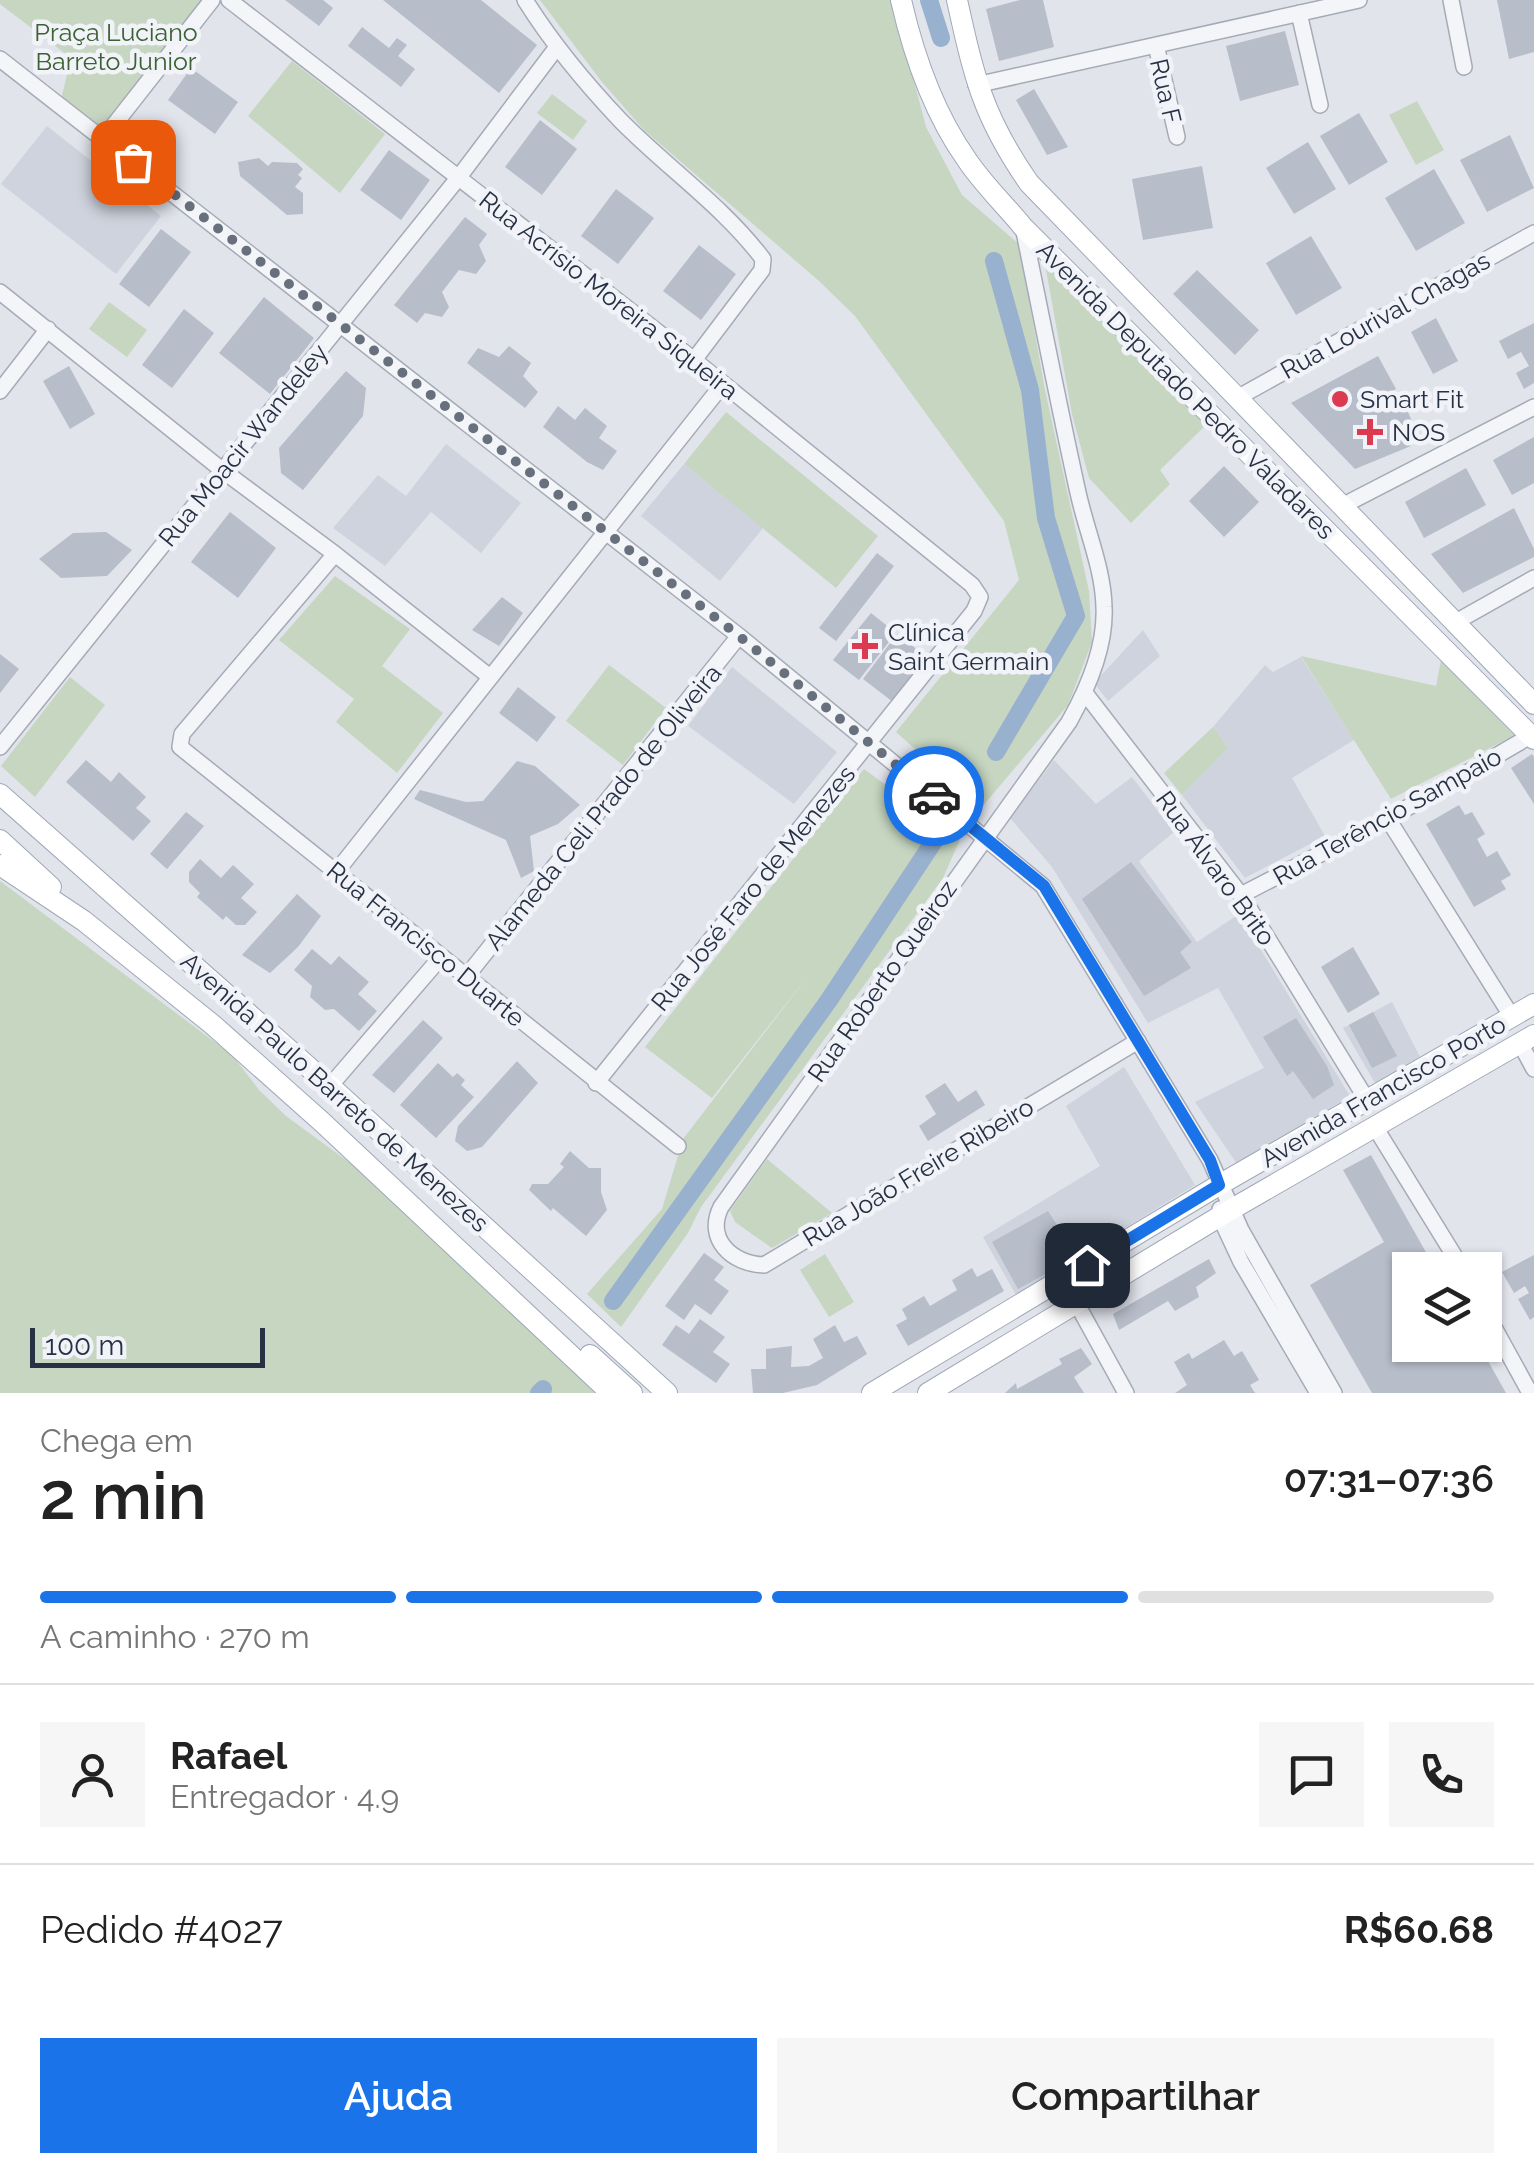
<!DOCTYPE html>
<html lang="pt">
<meta charset="utf-8">
<style>
body{margin:0;font-family:Raleway,sans-serif;background:#f6f6f6;color:#222;height:100vh;display:flex;flex-direction:column;font-size:38px;white-space:nowrap}
*{box-sizing:border-box;margin:0}
p{font-size:32px;color:#767676}
.icon{flex:none;width:55px;height:55px;fill:none;stroke:currentColor;stroke-width:2;stroke-linecap:round;stroke-linejoin:round}
.map{position:relative;height:1393px;overflow:hidden}
.details{display:flex;flex-direction:column;background:#fff;flex:1}
.details>*{flex:none}
.controls{position:absolute;left:1392px;top:1252px;display:grid;gap:20px}
.controls a{display:grid;place-items:center;width:110px;height:110px;border-radius:0px;background:#fff;box-shadow:0 2px 8px #0004;font-size:50px}
.scale{position:absolute;left:30px;bottom:25px;width:235px;box-sizing:border-box;padding-left:10px;border:5px solid #273144;border-top:0;font-size:28px;line-height:35px;white-space:nowrap;color:#273144;-webkit-text-stroke:8px #f1f3f8;paint-order:stroke}
.pin{position:absolute;display:grid;place-items:center;width:85px;height:85px;color:#fff;margin:-42px;border-radius:20px;box-shadow:0 5px 15px #0006}
.courier{position:absolute;display:grid;place-items:center;width:100px;height:100px;margin:-50px;border:8px solid #1a73e8;border-radius:50%;background:#fff;color:#222;box-shadow:0 2px 12px #0007}
.summary em{font-style:normal;font-weight:600}
.summary div{display:flex;flex-direction:column-reverse}
.summary{display:flex;align-items:center;justify-content:space-between;height:170px;padding:0 40px}
h1{font-size:65px;font-weight:600;line-height:75px}
.bar{display:grid;grid-template-columns:repeat(4,1fr);gap:15px 10px;align-content:center;height:120px;padding:0 40px}
.bar i{height:12px;border-radius:8px;background:#e0e0e0}
.bar .current{background:#1a73e8}
.bar p{grid-column:span 4}
.line{display:flex;align-items:center;gap:25px;padding:0 40px;border-top:2px solid #e0e0e0}
.line div{flex:1}
.round{display:grid;place-items:center;flex:none;width:105px;height:105px;border-radius:0px;background:#f6f6f6}
.cta{display:flex;gap:20px;margin-top:auto;padding:20px 40px}
.cta a{flex:1;height:115px;border-radius:0px;background:#1a73e8;color:#fff;font-size:40px;font-weight:600;line-height:115px;text-align:center}
.cta a+a{background:#f6f6f6;color:#222}
.map>svg:first-child{display:block}
</style>
<div class="map">
<svg width="1534" height="1393" viewBox="0 0 1534 1393">
<rect width="100%" height="100%" fill="#e1e4eb"/>
<path fill="#ced3dd" d="M47 126 161 216 116 274 1 184Z
M446 444 521 503 481 553 431 512 385 566 333 528 378 475 406 496Z
M684 464 763 528 720 581 641 516Z
M1143 630 1160 656 1108 701 1094 683Z
M1301 657 1354 740 1292 778 1325 836 1245 878 1182 795 1228 748 1213 727 1265 665 1273 672Z
M732 667 837 752 794 804 688 726Z
M1054 760 1096 804 1132 777 1174 832 1139 861 1197 942 1239 914 1350 1096 1237 1164 1195 1102 1264 1068 1218 988 1148 1023 1052 867 1010 818Z
M1392 1002 1420 1057 1375 1083 1343 1028Z
M1124 1067 1195 1185 1016 1295 983 1237 1100 1166 1066 1106Z"/>
<path fill="#c6d6c1" d="M0 0H212L103 139 60 104 71 58 0 4Z
M540 0H893L926 127 962 195 1019 244 1045 390 1089 591 1092 642 1068 705 966 826 943 878 701 1207 688 1233 621 1327 587 1294 662 1209 683 1139 811 972 712 1098 645 1047 864 769 929 817 954 784 896 732 1019 580 1004 521 855 316 819 281 644 130 602 82Z
M292 61 385 134 340 193 248 116Z
M552 94 587 121 573 140 537 113Z
M1417 101 1444 150 1416 165 1389 115Z
M1045 264 1206 425 1160 470 1170 484 1131 523 1089 478 1072 414Z
M109 302 147 330 127 357 89 329Z
M726 412 878 536 836 588 684 464Z
M335 576 410 629 382 666 443 713 397 773 336 722 354 699 279 640Z
M1301 656 1436 686 1441 660 1515 735 1391 799Z
M609 665 666 708 623 765 566 721Z
M70 677 105 705 35 797 1 766Z
M1213 727 1228 748 1182 795 1164 773Z
M0 881 232 1055 259 1090 286 1116 354 1166 597 1393H0Z
M767 1159 832 1213 772 1248 735 1222 730 1211Z
M825 1254 854 1302 829 1317 800 1270Z"/>
<g fill="none" stroke-linecap="round" stroke-linejoin="round">
<path stroke="#98b1ce" stroke-width="18" d="M929 0 941 38
M994 261 1030 390 1046 518 1076 616 996 752
M613 1301 829 1000 938 835
M539 1393 543 1389"/>
</g>
<path fill="#b7bdc9" d="M285 0H323L333 8 319 26Z
M383 0H481L537 45 499 93Z
M1020 0H1043L1054 47 999 61 986 9Z
M1497 0H1534V52L1509 59Z
M362 27 389 48 397 38 407 45 398 56 415 69 401 87 348 46Z
M1285 31 1299 85 1240 101 1226 46Z
M191 68 238 102 215 134 168 100Z
M1034 89 1068 147 1047 155 1016 100Z
M1359 113 1388 162 1349 185 1320 136Z
M540 120 577 149 542 195 505 167Z
M1510 135 1534 188 1487 212 1460 160Z
M1308 142 1336 189 1294 214 1266 168Z
M389 150 430 180 401 220 360 190Z
M259 158 268 166 272 162 297 163 303 169 298 175 302 178 295 187 303 193V214L287 215 240 176 238 162Z
M1202 166 1213 228 1143 240 1132 179Z
M1434 169 1465 223 1416 251 1385 198Z
M616 189 654 218 618 264 581 236Z
M465 217 487 234 479 245 486 261 476 274 459 270 442 292 449 307 442 317 425 313 417 323 394 305Z
M161 229 191 252 149 307 119 284Z
M1311 236 1342 288 1296 315 1266 263Z
M699 245 736 274 701 320 663 291Z
M1197 270 1259 330 1235 355 1173 294Z
M264 297 314 338 270 394 219 353Z
M184 309 214 333 172 388 142 365Z
M1436 318 1458 361 1433 374 1411 332Z
M1534 323V383L1524 389 1516 373 1529 366 1521 352 1508 359 1499 341Z
M509 346 531 363 523 376 538 392 525 408 467 363 478 348 499 357Z
M1378 356 1396 389 1388 394 1395 411 1407 410 1416 430 1410 435 1411 446 1355 469 1291 403Z
M69 366 95 414 70 429 43 381Z
M346 371 366 388 363 416 303 490 281 473 279 448Z
M558 406 575 420 585 408 607 426 599 438 617 451 603 470 587 462 543 427Z
M1534 437V483L1512 495 1493 460Z
M1224 466 1259 502 1224 537 1189 501Z
M1466 468 1486 505 1424 538 1405 502Z
M1514 508 1534 549V557L1463 593 1431 554Z
M230 512 276 548 238 598 191 562Z
M106 532 132 550 107 576 61 578 39 559 73 533Z
M877 553 894 566 836 641 819 628Z
M502 597 523 613 499 646 472 630Z
M871 613 896 633 859 680 833 660Z
M897 634 928 658 893 702 863 679Z
M0 654 19 669 0 693Z
M518 687 556 717 537 742 499 713Z
M1532 754 1534 757V804L1511 768Z
M86 760 111 782 119 772 146 797 136 808 151 821 133 841 66 782Z
M517 761 535 766 580 805 558 824 530 836 534 871 521 878 506 840 414 799 420 790 466 802 483 801Z
M1459 805 1465 815 1472 812 1485 834 1477 839 1487 857 1497 851 1511 875 1501 881 1506 889 1474 907 1426 824Z
M186 812 204 826 167 869 150 854Z
M200 859 221 878 233 865 254 884 241 898 257 912 245 925H236L226 916 223 920 197 897 200 893 189 882V872Z
M1131 862 1192 942 1180 952 1191 968 1144 996 1082 899Z
M297 894 321 916 298 947 270 973 242 955Z
M1353 947 1380 994 1348 1013 1321 967Z
M312 949 331 965 339 956 369 982 358 994 377 1011 359 1031 334 1009 325 1010 310 997 312 986 294 970Z
M1373 1012 1397 1056 1372 1068 1349 1025Z
M1296 1018 1327 1066 1334 1085 1313 1099 1293 1071 1287 1076 1263 1037Z
M423 1020 443 1038 394 1093 372 1075Z
M517 1061 538 1083 482 1147 467 1151 455 1141 458 1126Z
M438 1063 453 1077 457 1073 465 1080 461 1085 474 1097 436 1138 400 1105Z
M945 1083 958 1102 976 1090 985 1105 928 1141 919 1126 936 1114 925 1096Z
M570 1151 589 1168H601V1192L607 1210 586 1236 553 1208 551 1211 529 1190 532 1184H548L564 1167 560 1164Z
M1371 1155 1436 1270H1410V1345H1479L1506 1393H1372L1310 1285 1384 1242 1343 1170Z
M1048 1211 1077 1257 1018 1289 992 1242Z
M704 1253 724 1267 714 1280 729 1291 711 1315 695 1304 684 1320 665 1306Z
M1534 1255V1317L1530 1320 1518 1299 1529 1293 1525 1286 1514 1293 1502 1272Z
M1209 1259 1216 1273 1196 1287 1199 1297 1175 1311 1168 1301 1119 1330 1113 1314Z
M972 1268 977 1277 992 1269 1004 1291 908 1346 896 1325 907 1319 902 1309 924 1296 930 1306 957 1290 952 1280Z
M700 1319 725 1337 713 1352 730 1364 716 1383 662 1345 676 1325 689 1334Z
M835 1325 844 1342 857 1336 867 1354 817 1385 783 1393H753L751 1369H766V1349L792 1346 791 1367 809 1366 823 1358 813 1339Z
M1224 1340 1234 1356 1242 1351 1259 1380 1250 1385 1255 1393H1175L1187 1385 1174 1362 1189 1353 1192 1359Z
M1081 1348 1092 1364 1074 1377 1084 1393H1005L1016 1383 1017 1389 1062 1364 1059 1359Z"/>
<g fill="none" stroke-linecap="round" stroke-linejoin="round">
<defs>
<path id="minor" d="M229 0 694 360 972 585 980 597 974 611 596 1083
M525 0C552 43 585 83 620 120 666 167 723 206 763 259L762 270 694 360
M1451 0 1464 67
M1299 13 1320 105
M1156 45 1177 137
M0 59 739 636 1043 886 1210 1160 1241 1230 1334 1393
M976 85 1359 0
M103 139 212 0
M1023 227C1041 314 1058 402 1077 488 1085 528 1103 566 1104 607 1106 647 1088 688 1069 722L721 1207C705 1239 732 1264 764 1265L1138 1041
M0 292 222 470 335 554 490 677
M0 391 48 329
M1237 398 1534 233
M1342 506 1534 407
M335 554 182 734 180 747 678 1146
M1454 623 1534 578
M1085 693 1241 895 1367 1100
M0 747 459 177 557 47
M1388 819 1512 1017
M337 871 723 384
M1241 895 1388 819 1532 735
M466 977 739 636
M1520 1043 1534 1069
M330 1086 441 957
M1375 1127 1463 1270
M1220 1209V1217L1241 1262 1318 1393
M1077 1304 1126 1393
M1485 1311 1530 1393"/>
<path id="major" d="M901 0C914 57 933 112 967 160 983 184 1005 205 1023 227L1534 739
M957 0C974 77 983 117 1029 183L1534 704
M0 794 330 1086 667 1393
M0 840 51 887
M0 865 84 921 213 1025 322 1122 611 1393
M590 1355 632 1393
M872 1393 1219 1185 1534 1004
M928 1393 1232 1209 1534 1035"/>
</defs>
<use href="#minor" stroke="#a5abb6" stroke-width="18"/>
<use href="#major" stroke="#9fa8b8" stroke-width="22"/>
<use href="#minor" stroke="#f4f5f9" stroke-width="15"/>
<use href="#major" stroke="#fff" stroke-width="20"/>
</g>
<g fill="none" stroke-linecap="round" stroke-linejoin="round">
<path stroke="#68707e" stroke-width="10" stroke-dasharray="0 18" d="M133 162 739 636 934 796"/>
<path stroke="#1a73e8" stroke-width="12" d="M934 796 1044 886 1210 1160 1219 1185 1087 1265"/>
</g>
<g fill="#dc3a4e" stroke="#f1f3f8" stroke-width="4">
<circle cx="1340" cy="399" r="10"/>
<path d="M1365 417h10v10h10v10h-10v10h-10v-10h-10v-10h10z"/>
<path d="M860 631h10v10h10v10h-10v10h-10v-10h-10v-10h10z"/>
</g>
<g text-anchor="middle" stroke-width="9" stroke-linejoin="round" paint-order="stroke">
<g font-size="25" fill="#3b6233" stroke="#f1f3f8">
<text x="116" y="41">Praça Luciano<tspan x="116" dy="29">Barreto Junior</tspan></text>
</g>
<g font-size="25" fill="#273144" stroke="#f1f3f8">
<text transform="translate(1166 91) rotate(77)" y="9">Rua F</text>
<text transform="translate(609 295) rotate(38)" y="9">Rua Acrísio Moreira Siqueira</text>
<text transform="translate(1385 315) rotate(-29)" y="9">Rua Lourival Chagas</text>
<text transform="translate(1186 390) rotate(45)" y="9">Avenida Deputado Pedro Valadares</text>
<text transform="translate(243 445) rotate(-51)" y="9">Rua Moacir Wandeley</text>
<text transform="translate(603 807) rotate(-51)" y="9">Alameda Celi Prado de Oliveira</text>
<text transform="translate(1387 816) rotate(-29)" y="9">Rua Terêncio Sampaio</text>
<text transform="translate(1216 868) rotate(54)" y="9">Rua Álvaro Brito</text>
<text transform="translate(753 888) rotate(-51)" y="9">Rua José Faro de Menezes</text>
<text transform="translate(426 944) rotate(39)" y="9">Rua Francisco Duarte</text>
<text transform="translate(882 981) rotate(-55)" y="9">Rua Roberto Queiroz</text>
<text transform="translate(1383 1091) rotate(-30)" y="9">Avenida Francisco Porto</text>
<text transform="translate(335 1092) rotate(42)" y="9">Avenida Paulo Barreto de Menezes</text>
<text transform="translate(918 1172) rotate(-31)" y="9">Rua João Freire Ribeiro</text>
</g>
<g font-size="25" fill="#273144" stroke="#f1f3f8" text-anchor="start">
<text x="1360" y="408">Smart Fit</text>
<text x="1392" y="441">NOS</text>
<text x="888" y="641">Clínica<tspan x="888" dy="29">Saint Germain</tspan></text>
</g>
</g>
</svg>
<div class="controls">
<a><svg class="icon" aria-label="layers" viewBox="0 0 24 24"><path d="M12 4l9 5-9 5-9-5zM3 14l9 5 9-5"/></svg></a>
</div>
<div class="scale">100 m</div>
<div class="pin" style="left:133px;top:162px;background:#ea580c"><svg class="icon" aria-label="bag" viewBox="0 0 24 24"><path d="M5 8h14l-1 12H6zM9 8a3 3 0 0 1 6 0"/></svg></div>
<div class="pin" style="left:1087px;top:1265px;background:#1f2937"><svg class="icon" aria-label="home" viewBox="0 0 24 24"><path d="M3 11l9-7 9 7M6 9v11h12V9"/></svg></div>
<div class="courier" style="left:934px;top:796px"><svg class="icon" aria-label="car" viewBox="0 0 24 24"><path d="M5 17H2v-5l4-1 3-4h7l3 4 3 1v5h-3M9 17h6M6 11h13"/><circle cx="7" cy="17" r="2"/><circle cx="17" cy="17" r="2"/></svg></div>
</div>
<section class="details">
<div class="summary"><div><h1>2 min</h1><p>Chega em</p></div><em>07:31–07:36</em></div>
<div class="bar"><i class="current"></i><i class="current"></i><i class="current"></i><i></i><p>A caminho · 270 m</p></div>
<div class="line" style="height:180px"><a class="round"><svg class="icon" aria-label="person" viewBox="0 0 24 24"><circle cx="12" cy="8" r="4"/><path d="M4 21q1-7 8-7t8 7"/></svg></a><div><b>Rafael</b><p>Entregador · 4.9</p></div><a class="round"><svg class="icon" aria-label="chat" viewBox="0 0 24 24"><path d="M4 5h16v11H9l-5 4z"/></svg></a><a class="round"><svg class="icon" aria-label="phone" viewBox="0 0 24 24"><path d="M5 4h4l2 5-3 2q2 4 5 5l2-3 5 2v4C11 20 4 13 5 4z"/></svg></a></div>
<div class="line" style="height:130px"><div>Pedido #4027</div><b>R$60.68</b></div>
<div class="cta"><a>Ajuda</a><a>Compartilhar</a></div>
</section>
